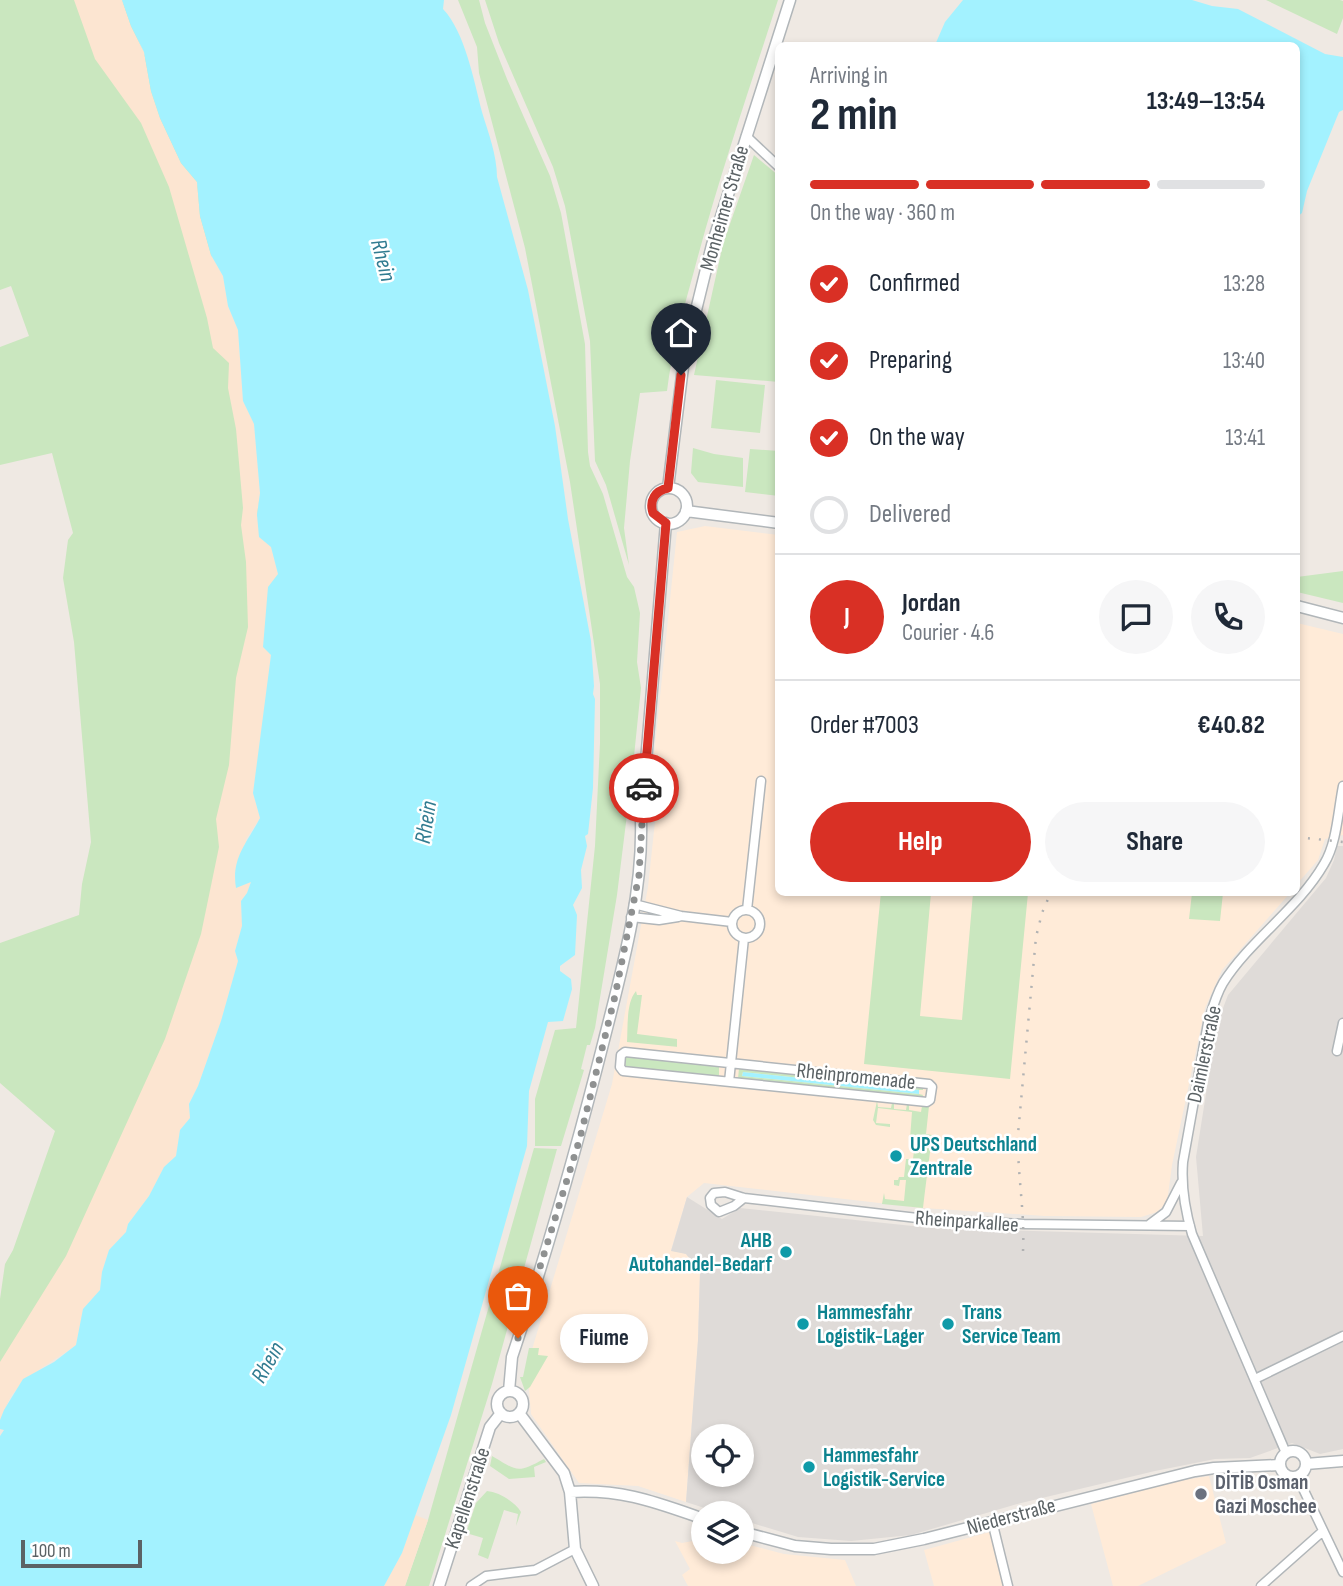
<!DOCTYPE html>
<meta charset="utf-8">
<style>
body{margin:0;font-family:"Sofia Sans Condensed",sans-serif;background:#f6f6f7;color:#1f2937;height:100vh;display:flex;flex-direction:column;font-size:26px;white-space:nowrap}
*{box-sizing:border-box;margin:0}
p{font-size:23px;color:#747a83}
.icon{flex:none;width:38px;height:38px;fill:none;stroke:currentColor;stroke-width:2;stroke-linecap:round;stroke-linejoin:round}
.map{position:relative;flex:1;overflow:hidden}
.panel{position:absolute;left:775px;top:42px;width:525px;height:854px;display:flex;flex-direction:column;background:#fff;border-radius:10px;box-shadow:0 4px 10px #0003}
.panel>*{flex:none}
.controls{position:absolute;left:691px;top:1424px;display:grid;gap:14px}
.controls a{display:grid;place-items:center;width:63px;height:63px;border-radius:50%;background:#fff;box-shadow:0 4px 10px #0003;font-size:35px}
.scale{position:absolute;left:21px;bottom:18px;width:121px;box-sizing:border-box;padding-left:7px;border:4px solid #5b6265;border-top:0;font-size:19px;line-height:24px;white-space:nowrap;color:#5b6265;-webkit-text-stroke:5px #fff;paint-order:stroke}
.pin{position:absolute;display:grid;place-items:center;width:60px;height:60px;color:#fff;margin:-72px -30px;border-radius:50% 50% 50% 0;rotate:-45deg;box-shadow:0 0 7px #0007}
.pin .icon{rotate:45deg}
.courier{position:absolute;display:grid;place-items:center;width:70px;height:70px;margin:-35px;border:5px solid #d93025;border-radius:50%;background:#fff;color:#222;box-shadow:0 2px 9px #0007}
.bubble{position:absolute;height:49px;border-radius:24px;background:#fff;box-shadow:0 4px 10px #0003;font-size:23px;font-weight:700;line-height:49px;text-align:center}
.head em{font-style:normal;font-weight:700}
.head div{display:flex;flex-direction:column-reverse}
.head{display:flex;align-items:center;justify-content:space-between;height:119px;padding:0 35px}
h1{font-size:46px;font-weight:700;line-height:52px}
.bar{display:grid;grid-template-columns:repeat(4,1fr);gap:10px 7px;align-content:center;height:84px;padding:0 35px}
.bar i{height:9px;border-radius:5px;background:#e0e1e3}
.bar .current{background:#d93025}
.bar p{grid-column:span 4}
.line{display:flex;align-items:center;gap:18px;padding:0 35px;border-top:2px solid #e0e1e3}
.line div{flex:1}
.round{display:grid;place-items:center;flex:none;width:74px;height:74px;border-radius:37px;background:#f6f6f7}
ol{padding:0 35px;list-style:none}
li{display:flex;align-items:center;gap:21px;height:77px}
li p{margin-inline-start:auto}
li .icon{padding:7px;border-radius:50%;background:#d93025;color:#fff;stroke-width:4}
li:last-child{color:#747a83}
li i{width:38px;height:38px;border:4px solid #e0e1e3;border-radius:50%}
.action{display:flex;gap:14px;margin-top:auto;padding:14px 35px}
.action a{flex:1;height:80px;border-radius:42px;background:#d93025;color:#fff;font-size:28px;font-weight:700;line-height:80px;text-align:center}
.action a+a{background:#f6f6f7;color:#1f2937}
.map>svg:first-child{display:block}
</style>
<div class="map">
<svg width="1343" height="1586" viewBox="0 0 1343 1586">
<rect width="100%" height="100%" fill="#efe9e3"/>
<path fill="#ffebd8" d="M705 526 779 535V892L1290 893 1222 970 1205 1008 1172 1165 1167 1202 1157 1212 1141 1217 1045 1216 923 1208 704 1183 687 1197 671 1250 686 1254 700 1271 698 1340 686 1502 638 1486 579 1483 531 1414 527 1366 612 1084 648 887 660 775 653 765 677 532Z
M1297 623 1343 634V835L1325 839 1318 860 1297 884Z
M1209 1476 1226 1543 1138 1586H1113L1091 1504 1177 1481Z
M990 1532 1003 1586H934L924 1550Z
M703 1539 704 1552H742V1543L784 1554 845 1560 856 1586H688L682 1575 690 1569 675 1541 682 1543Z"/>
<path fill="#dfdbd8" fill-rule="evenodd" d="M1337 846H1343V1449L1320 1454 1292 1443 1250 1458 1215 1459 1155 1471 1021 1503 911 1535 851 1541 798 1537 742 1520V1514H723L686 1502 698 1340 700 1272 686 1254 671 1251 687 1197 722 1219 740 1208 932 1228 1203 1236 1196 1157 1217 1024 1228 995 1326 878 1334 860ZM704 1437H742V1475H704Z"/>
<path fill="#cae7bf" d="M0 0H122L197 182 259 492 236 888 0 1419V1299L5 1264 13 1250 55 1131 0 1083V943L79 915 82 884 91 842 74 642 63 578 68 540 73 533 52 453 0 465V347L29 336 11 286 0 290Z
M458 0H479L485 23 507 79 550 176 561 213 585 344 588 452 590 466 603 494 627 577 634 587 640 613 637 662 641 688 633 766 617 895 595 1028 590 1045H587L581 1069 584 1070 561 1146H535V1099L555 1030 576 1028 595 846 600 743V684L570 482 525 248 479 73 477 47Z
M485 0H778C749 90 718 180 694 271 683 311 672 350 667 391L640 393 630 461 624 528 629 565 606 485 595 461 590 341 565 206 553 167 499 43Z
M1266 0H1340L1343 1V18L1337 34Z
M754 155 779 176V382L694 375 723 244Z
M716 380 765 385 760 433 711 428Z
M693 448 714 454 743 458V487L698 482 691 473Z
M750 449 779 451V496L745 492Z
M1343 571V603L1297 592V577Z
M881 892 931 893 920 1016 962 1020 973 893H1028L1010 1079 864 1064Z
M1192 893H1223L1220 921 1189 919Z
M636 991 637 995H642L637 1034 677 1039V1047H679L627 1042C628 1026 626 1003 636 991Z
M626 1056 719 1066V1076L625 1068Z
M739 1068 923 1087V1090H919L743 1072 742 1076 919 1094 923 1095 922 1098 738 1079Z
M877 1101 878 1107 891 1108 892 1103H894V1109L906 1110 907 1104H909V1110L921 1112 922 1106H929L926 1134 932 1135C929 1162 926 1181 923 1208L882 1204 884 1193 885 1199 904 1201 906 1180H900L899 1186 894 1185V1180H898L899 1177H904L906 1159H913L915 1142 910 1139 912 1112 878 1108 876 1123 890 1124V1127L876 1125 873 1120Z
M534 1148 557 1149 492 1384 429 1586H405L428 1520Z
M529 1348H539L538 1355 548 1356 530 1387 525 1391 520 1377H523Z
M492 1456C518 1471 516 1474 544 1459L546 1462 534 1467 535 1477 509 1479 490 1466Z
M487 1491C499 1492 515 1502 521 1512L516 1526 518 1514 504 1510 488 1559 478 1555 483 1538 466 1533 476 1503Z"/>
<path fill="#fce5d1" d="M74 0H122L131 26 144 52 151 91 160 118 181 163 197 182 200 216 211 255 223 276 228 306 238 330 243 401 254 423 260 493 257 515 271 547 278 574 265 718 253 793 260 818 246 839 251 881 247 893 241 901 242 926 235 951 238 961 221 1021 198 1086 189 1103 190 1118 180 1130 176 1156 164 1167 149 1196 128 1224 126 1232 109 1250 102 1272 100 1290 83 1309 76 1345C56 1360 32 1371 15 1391 8 1398 5 1411 0 1420V1362L66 1256 165 1039 201 934 219 847 216 819 229 765 236 678 248 627 246 562 241 525 243 508 236 429 228 388 229 363 213 348 207 318 169 187 141 123 95 59Z
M415 1515 428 1520 405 1586H384L402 1553Z"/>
<path fill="#a3f2ff" d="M122 0H444L443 9C465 32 474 81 482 112 488 132 497 155 497 177L528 290 555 426 568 519 591 641 594 686 593 694 595 699 593 788 588 834 585 836 587 846 581 870 582 888 573 905 577 915 575 955 560 966V971L571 979 572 989 563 1021 548 1022 529 1091 527 1146 451 1415 402 1553 384 1586H0V1436L4 1430 0 1429V1420L4 1410 23 1379 54 1362 76 1345 83 1309 100 1290 102 1272 109 1250 126 1232 128 1224 149 1196 164 1167 176 1156 180 1130 190 1118 189 1104 198 1086 221 1021 238 961 235 951 242 926 241 901 247 893 251 882 236 888C231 858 247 843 260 818L253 793 271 655 263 647 268 587 278 574 271 547 259 537 257 515 260 493 254 424 243 401 238 330 228 306 223 276 211 255 200 216 197 182 181 163 160 118 151 91 144 52 131 26Z
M963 0H1192L1212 6 1238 9 1325 54 1343 57V110L1339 112 1307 191 1302 213 1297 217V46L935 45 945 22Z
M743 1072 919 1090V1094L742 1076Z"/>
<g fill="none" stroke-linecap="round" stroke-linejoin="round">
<defs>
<path id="minor" d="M746 136 779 167
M634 904 681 916 732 922
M747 910 761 781
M732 924a14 14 0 1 1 28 0a14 14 0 1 1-28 0Z
M631 917 659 920 678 917
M1337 1051 1343 1023
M625 1052 929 1084 932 1087 930 1100 927 1102 623 1071 620 1067 621 1055Z
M729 1082 744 938
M744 1198 734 1206 719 1212 711 1205 710 1198 714 1193 725 1192 744 1198 926 1219 1024 1224 1190 1226
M1150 1224 1166 1212 1181 1183
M1255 1379 1343 1336
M1286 1453 1192 1234C1185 1210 1181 1187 1183 1162L1208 1023C1212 1009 1216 995 1223 983 1251 939 1298 909 1324 864 1337 843 1338 811 1343 786
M1297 1476 1343 1572
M992 1521 1008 1586
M471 1586 486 1576 535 1570 575 1549
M1261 1586 1323 1531"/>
<path id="tertiary" d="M668 488 684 359 712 245 790 0
M651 506a18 18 0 1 1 36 0a18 18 0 1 1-36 0Z
M686 511 779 523
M1297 606 1343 618
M509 1391 512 1357C547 1253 577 1147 604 1040 622 969 643 894 641 821L666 523
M497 1404a13 13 0 1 1 26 0a13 13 0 1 1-26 0Z
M519 1413 564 1473 570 1492 575 1549 593 1586
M1280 1464a13 13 0 1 1 26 0a13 13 0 1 1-26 0Z
M1306 1464 1343 1461
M570 1492C623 1489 655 1502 704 1519
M742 1532 795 1546 831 1549H874L924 1539 1195 1471 1214 1468 1280 1465
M439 1586 490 1427 501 1413"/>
</defs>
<use href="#minor" stroke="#b1b6b9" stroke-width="11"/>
<use href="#tertiary" stroke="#b1b6b9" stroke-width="13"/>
<use href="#minor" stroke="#fff" stroke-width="8"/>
<use href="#tertiary" stroke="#fff" stroke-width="10"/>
<path stroke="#b1b2b3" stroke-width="2.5" stroke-dasharray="2 9" stroke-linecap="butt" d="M1297 837 1343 842
M1023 1251C1025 1211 1017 1173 1018 1134L1036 937 1042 913 1051 892"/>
</g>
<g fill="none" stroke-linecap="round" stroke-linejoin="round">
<path stroke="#8f9191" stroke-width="7" stroke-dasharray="0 12.6" d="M518 1338 580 1138 615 996 639 875 644 788"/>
<path stroke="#d93025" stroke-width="9" d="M644 788 666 523 653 513C649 500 655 491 668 488L681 375"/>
</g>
<g fill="#0f9aa8" stroke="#fff" stroke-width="2.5">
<circle cx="896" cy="1156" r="7"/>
<circle cx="786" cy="1252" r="7"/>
<circle cx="803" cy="1324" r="7"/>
<circle cx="948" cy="1324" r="7"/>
<circle cx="809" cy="1467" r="7"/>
</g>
<circle fill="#6b7280" stroke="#fff" stroke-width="2.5" cx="1201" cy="1494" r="7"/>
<g text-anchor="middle" stroke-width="5" stroke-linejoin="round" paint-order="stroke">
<g font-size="21" fill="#5b6265" stroke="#fff">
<text transform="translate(724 208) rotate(-74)" y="7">Monheimer Straße</text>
<text transform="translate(1204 1054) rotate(-78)" y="7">Daimlerstraße</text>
<text transform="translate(856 1076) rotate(6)" y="7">Rheinpromenade</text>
<text transform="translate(967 1221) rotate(4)" y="7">Rheinparkallee</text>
<text transform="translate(467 1498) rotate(-72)" y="7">Kapellenstraße</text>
<text transform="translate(1011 1516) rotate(-15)" y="7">Niederstraße</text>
</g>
<g font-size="21" font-weight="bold" fill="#0d838f" stroke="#fff" text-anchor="start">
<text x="910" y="1151">UPS Deutschland<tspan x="910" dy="24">Zentrale</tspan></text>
<text x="772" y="1247" text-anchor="end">AHB<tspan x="772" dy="24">Autohandel-Bedarf</tspan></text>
<text x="817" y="1319">Hammesfahr<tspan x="817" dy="24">Logistik-Lager</tspan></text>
<text x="962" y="1319">Trans<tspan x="962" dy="24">Service Team</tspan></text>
<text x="823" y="1462">Hammesfahr<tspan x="823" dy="24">Logistik-Service</tspan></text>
</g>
<g font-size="21" font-weight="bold" fill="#5b616d" stroke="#fff" text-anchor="start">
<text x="1215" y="1489">DİTİB Osman<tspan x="1215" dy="24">Gazi Moschee</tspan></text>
</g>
<g font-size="23" font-style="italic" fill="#327c91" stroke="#fff">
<text transform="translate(384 260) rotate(75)" y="8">Rhein</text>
<text transform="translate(425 822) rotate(-81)" y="8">Rhein</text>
<text transform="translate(267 1362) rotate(-60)" y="8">Rhein</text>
</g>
</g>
</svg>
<div class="controls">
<a><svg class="icon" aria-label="locate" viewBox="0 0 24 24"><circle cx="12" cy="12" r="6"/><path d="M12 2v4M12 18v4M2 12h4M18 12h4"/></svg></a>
<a><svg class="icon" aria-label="layers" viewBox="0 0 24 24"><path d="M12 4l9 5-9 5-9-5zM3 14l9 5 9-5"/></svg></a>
</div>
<div class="scale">100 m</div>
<div class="pin" style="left:518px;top:1338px;background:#ea580c"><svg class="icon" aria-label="bag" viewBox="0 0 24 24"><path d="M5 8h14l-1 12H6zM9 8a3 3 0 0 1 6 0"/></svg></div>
<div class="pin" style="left:681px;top:375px;background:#1f2937"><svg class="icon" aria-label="home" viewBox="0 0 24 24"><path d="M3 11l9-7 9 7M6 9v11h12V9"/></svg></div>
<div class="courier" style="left:644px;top:788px"><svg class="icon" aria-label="car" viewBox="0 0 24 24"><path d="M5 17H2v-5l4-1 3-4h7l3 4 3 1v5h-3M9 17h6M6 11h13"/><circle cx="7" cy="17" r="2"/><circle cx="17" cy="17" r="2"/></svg></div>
<div class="bubble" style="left:560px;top:1314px;width:88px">Fiume</div>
<section class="panel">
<div class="head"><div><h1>2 min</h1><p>Arriving in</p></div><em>13:49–13:54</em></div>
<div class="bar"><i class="current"></i><i class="current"></i><i class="current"></i><i></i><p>On the way · 360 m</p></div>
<ol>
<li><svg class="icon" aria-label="check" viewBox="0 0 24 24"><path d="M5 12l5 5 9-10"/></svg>Confirmed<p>13:28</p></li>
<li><svg class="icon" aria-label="check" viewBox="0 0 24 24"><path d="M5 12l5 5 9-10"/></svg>Preparing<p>13:40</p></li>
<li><svg class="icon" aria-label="check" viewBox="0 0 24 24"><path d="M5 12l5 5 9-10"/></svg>On the way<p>13:41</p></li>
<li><i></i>Delivered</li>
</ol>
<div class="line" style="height:126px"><b class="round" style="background:#d93025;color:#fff">J</b><div><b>Jordan</b><p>Courier · 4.6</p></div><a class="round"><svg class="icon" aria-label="chat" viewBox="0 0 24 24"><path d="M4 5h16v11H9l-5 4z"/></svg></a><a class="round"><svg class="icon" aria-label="phone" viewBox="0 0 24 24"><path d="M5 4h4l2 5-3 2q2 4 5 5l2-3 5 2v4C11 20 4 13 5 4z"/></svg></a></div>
<div class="line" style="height:91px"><div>Order #7003</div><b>€40.82</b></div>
<div class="action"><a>Help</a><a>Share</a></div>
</section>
</div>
